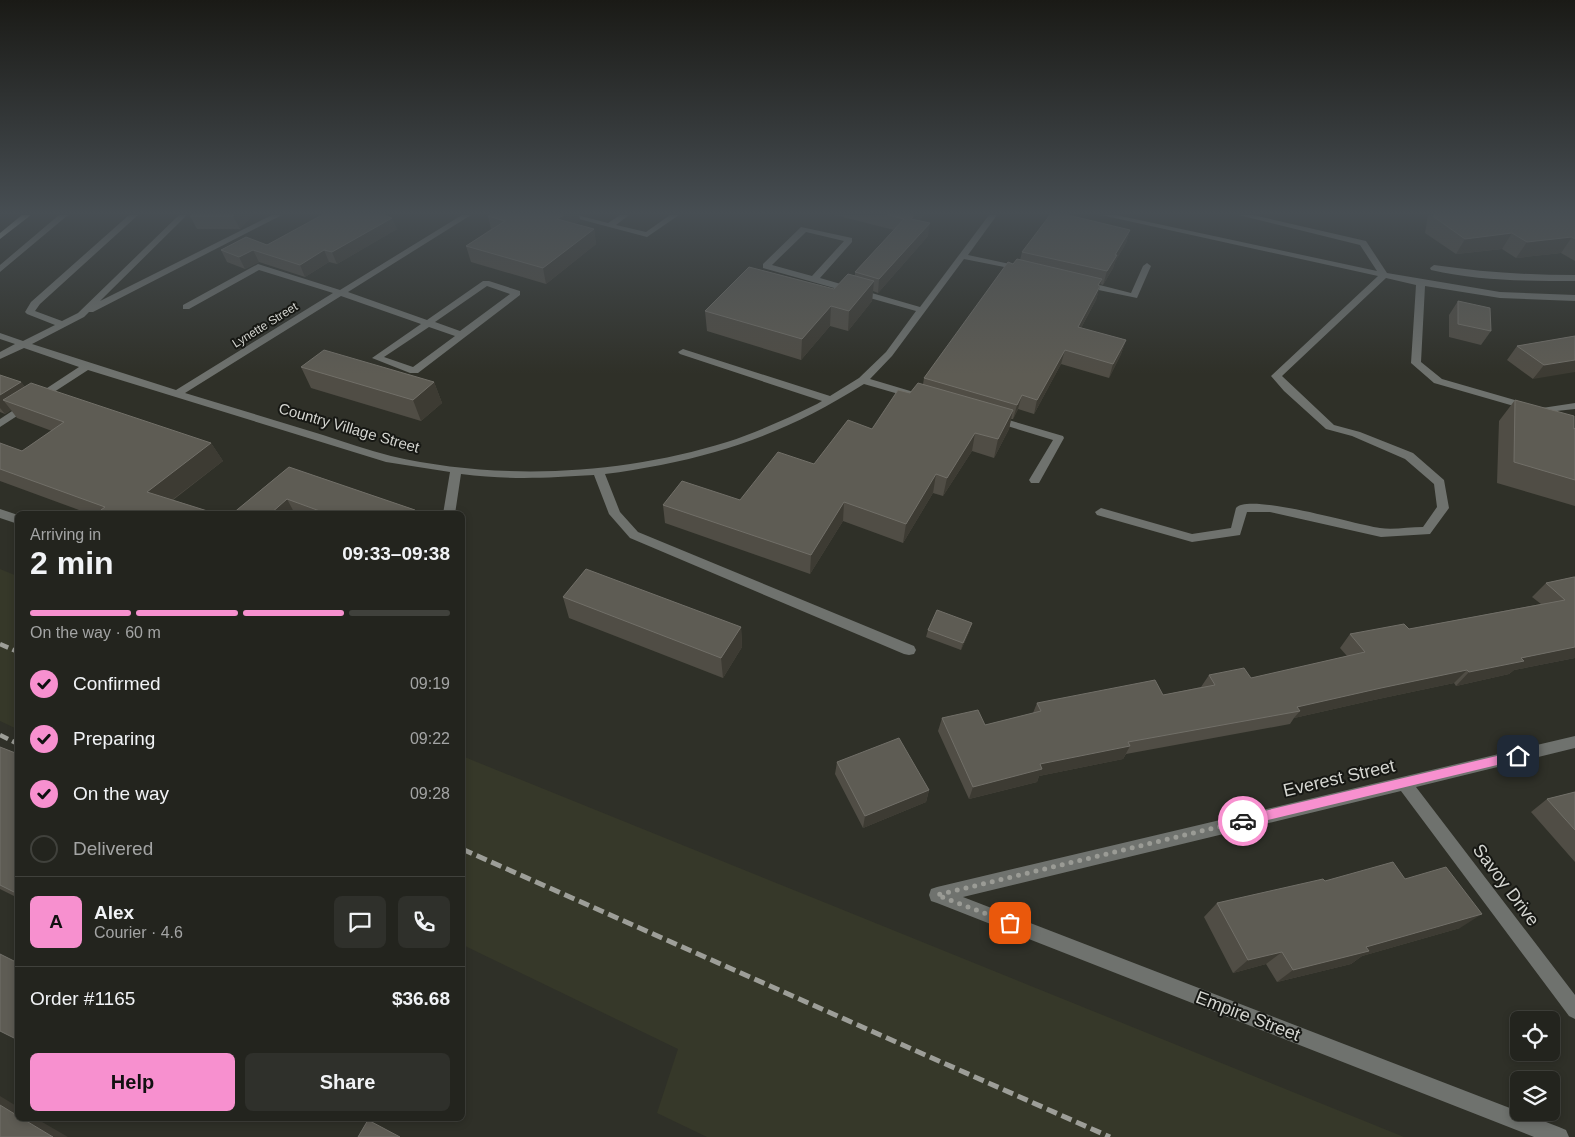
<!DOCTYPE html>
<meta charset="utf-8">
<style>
body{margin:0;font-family:Helvetica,sans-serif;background:#2f302b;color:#f1f3f6;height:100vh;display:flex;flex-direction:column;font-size:19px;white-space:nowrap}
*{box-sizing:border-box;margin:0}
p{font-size:16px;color:#a3a4a4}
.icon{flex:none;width:28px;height:28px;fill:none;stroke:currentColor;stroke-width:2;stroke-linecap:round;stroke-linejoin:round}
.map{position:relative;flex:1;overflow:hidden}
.details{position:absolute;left:15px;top:511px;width:450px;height:610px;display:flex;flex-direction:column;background:#23241e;border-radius:8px;box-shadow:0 2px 8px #0003,0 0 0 1px #40413c}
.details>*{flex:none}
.fabs{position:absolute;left:1510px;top:1011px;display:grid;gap:10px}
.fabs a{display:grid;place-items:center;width:50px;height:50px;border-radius:8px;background:#23241e;box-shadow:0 2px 8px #0003,0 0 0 1px #40413c;font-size:25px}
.pin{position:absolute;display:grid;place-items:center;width:42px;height:42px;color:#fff;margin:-21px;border-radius:10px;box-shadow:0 2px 8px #0006}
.courier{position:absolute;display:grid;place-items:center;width:50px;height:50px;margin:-25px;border:4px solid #f790cf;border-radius:50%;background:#fff;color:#222;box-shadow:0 1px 6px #0007}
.summary em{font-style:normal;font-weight:800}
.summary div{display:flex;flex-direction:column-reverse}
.summary{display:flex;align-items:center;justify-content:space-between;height:85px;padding:0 15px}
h1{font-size:32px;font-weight:800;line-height:38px}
.bar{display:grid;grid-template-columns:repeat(4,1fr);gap:8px 5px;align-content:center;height:60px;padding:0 15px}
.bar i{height:6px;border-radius:4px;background:#40413c}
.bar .active{background:#f790cf}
.bar p{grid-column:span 4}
.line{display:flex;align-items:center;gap:12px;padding:0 15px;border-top:1px solid #40413c}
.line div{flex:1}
.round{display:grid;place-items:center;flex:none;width:52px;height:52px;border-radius:8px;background:#2f302b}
ol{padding:0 15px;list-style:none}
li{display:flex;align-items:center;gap:15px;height:55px}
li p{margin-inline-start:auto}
li .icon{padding:5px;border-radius:50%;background:#f790cf;color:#111;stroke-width:4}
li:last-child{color:#a3a4a4}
li i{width:28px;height:28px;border:2px solid #40413c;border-radius:50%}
.action{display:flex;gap:10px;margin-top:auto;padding:10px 15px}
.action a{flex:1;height:58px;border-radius:8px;background:#f790cf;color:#111;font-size:20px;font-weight:800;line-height:58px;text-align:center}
.action a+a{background:#2f302b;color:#f1f3f6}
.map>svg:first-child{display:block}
</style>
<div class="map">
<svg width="1575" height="1137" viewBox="0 0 1575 1137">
<rect width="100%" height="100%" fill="#2f3028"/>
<path fill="#363829" d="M0 569 17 576V729L0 721Z
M462 756 826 903 1404 1137H707L657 1113 678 1049 463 945Z"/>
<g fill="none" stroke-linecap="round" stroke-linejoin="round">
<path fill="#6f726e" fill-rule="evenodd" d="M59 215H68L0 272V265Z
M129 215H138L40 304 35 311 62 321 78 313 179 215H187L100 301 272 215H282L93 312H89L84 317 32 344 176 390 333 293 259 270 189 309H183V305L258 264 340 290 462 215H471L348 292 427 320 483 281H489L520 291V295L418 373H410L372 358 421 324 341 296 185 393C231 407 277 421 323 435 345 442 368 450 391 456 500 481 620 475 727 442 758 432 788 418 817 404L822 401 680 354 678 352 683 349 686 350 830 396 859 378 886 352 916 311 763 268V264L801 227 852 238V242L820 278 920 307 989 215H997L968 255 1024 267V271L964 259 892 356 870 379 917 393 918 395 917 397H909L864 384C797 426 740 449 661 465 642 468 624 472 605 474L620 512 638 532 914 646 916 650 914 654 909 655 904 654 630 538 609 514 594 475C546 478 509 480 461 474L455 514H443L450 472 386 462 88 370 0 427V419L79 367 24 348 0 359V352L15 344 0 339V333L23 341 55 325 27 314 25 312 31 302ZM806 232 844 241 812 276 772 265ZM487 286 510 294 460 331 435 322ZM429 327 455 336 413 367 384 357Z
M564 215H577L608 223 620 215H629L616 225 646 232 670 215H679L647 237Z
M1101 215H1116L1377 271 1360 245 1239 215H1253L1366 241 1387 273 1500 292 1575 295V301L1500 298 1425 286 1421 362 1442 379 1542 408 1575 403V409L1538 413 1434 383 1411 363 1416 285 1386 278 1282 376 1334 425 1360 432 1413 453 1444 480 1449 508 1430 534 1381 537 1270 512H1247L1240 535 1192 542 1097 515 1095 512 1101 508 1192 534 1231 528 1236 508C1248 492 1357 525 1380 528 1393 530 1409 527 1423 527L1437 507 1434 484 1405 459 1352 436 1326 429 1284 391 1271 376 1378 276Z
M1147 263 1151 266 1137 298 1084 287 1080 284 1084 281 1131 293 1143 266Z
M1434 265C1481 272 1527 275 1575 275V281C1527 281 1478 281 1431 270L1430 268Z
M995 416 1063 436 1064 438 1039 483H1031L1029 480 1053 440 991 421 990 419Z
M0 509 18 515V524L0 518Z
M1575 736V748L1416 787 1575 995V1019L1569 1016 1401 791 963 897 1559 1127 1566 1130 1569 1137H1534L937 903 931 901 929 895 931 889 937 887Z"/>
<path fill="#adb3ac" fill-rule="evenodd" d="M22 215H31L0 239V233Z"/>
<path stroke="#9d9e98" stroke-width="4.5" stroke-dasharray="9 4.5" stroke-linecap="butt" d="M0 644 18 652
M0 735 18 744"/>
<path stroke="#9d9e98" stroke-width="5" stroke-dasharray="11 5" stroke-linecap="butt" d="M462 849 1110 1137"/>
</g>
<path fill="#504d45" d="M253 215 240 229H197L190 216Z
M490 215H579L580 221 575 224 594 229 596 244 546 284 471 262 466 246 491 229 488 216Z
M835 215H924L919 221 928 236 878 293 873 291 872 301 848 331 830 326 801 360 707 331 705 311 834 289 855 275V272L894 230Z
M1428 215H1575V261L1561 253 1516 258 1502 249 1456 254 1425 233Z
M397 229 337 264 329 262 305 277 259 262 245 269 227 262 221 250Z
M1130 230 1126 243 1115 262 1113 268 1103 285 1100 284 1096 300 1081 328 1126 340 1121 354 1109 378 1061 364 1034 414 1018 409 1013 419H1011L1009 429 994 458 972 451 943 496 933 493 903 543 843 521 810 574 665 523 663 505 740 500 814 464 872 429 910 393 923 384 924 378 1013 264 1020 260 1022 252Z
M1458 301 1491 331 1481 345 1449 337V315Z
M1575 336 1533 379 1507 360 1517 346Z
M301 367 434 382 442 403 421 421 311 388Z
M0 375 21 382 25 387 211 443 223 461 173 500 217 514H90L0 481V443L22 451 52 431 17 418 11 410 5 414 0 412Z
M1515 400 1575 428V506L1497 483 1499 421Z
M289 467 415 510 417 514H232Z
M1574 577 1575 658 1514 670 1509 674 1456 686 1454 683 1369 701 1294 718 1290 724 1126 754 1123 759 1039 776 1037 782 969 799 938 731 942 718 985 725 1033 713 1037 703 1163 695 1201 687 1209 675 1251 678 1347 656 1340 648 1350 634 1409 629 1541 604 1532 597 1546 583Z
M563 597 741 627 742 647 723 678 569 618Z
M928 630H970L961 650 926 637Z
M0 747 18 754V898L0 889Z
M837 762 929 790 926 802 863 828 835 774Z
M1575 792V862L1531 812 1547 799Z
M1405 879 1460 928 1362 956 1351 964 1277 982 1266 964 1233 973 1204 917 1217 903 1325 881Z"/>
<path fill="#3d3b33" d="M234 215H253L240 229 233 216Z
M564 215H579L580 221 560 235 557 219Z
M914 215H924L909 232 911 219Z
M392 218 397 229 337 264 332 252Z
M930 223 928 236 878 293 879 279Z
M594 229 596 244 546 284 543 268Z
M1130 230 1126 243 1115 262 1113 268 1103 285 1107 271 1115 255Z
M1512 233 1502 249 1456 254 1465 239Z
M1572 237 1561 253 1516 258 1527 242Z
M253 250 259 262 245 269 239 257Z
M324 250 329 262 305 277 300 265Z
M1102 279 1096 300 1074 341 1078 327 1098 285Z
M874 281 872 301 848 331 849 311Z
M831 306 830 326 801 360 802 339Z
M1126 340 1121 354 1109 378 1113 364Z
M1065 350 1061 364 1034 414 1037 400Z
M1575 360V372L1533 379 1544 365Z
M21 382 32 396 3 400 11 410 5 414 0 408V395Z
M434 382 442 403 421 421 413 400Z
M1022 395 1018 409 1013 419 1017 405Z
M1013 410 1009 429 994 458 998 439Z
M975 433 972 451 943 496 947 478Z
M211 443 223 461 160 509 147 492Z
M936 474 933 493 903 543 906 524Z
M287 499 295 514H270Z
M844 502 843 521 810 574 811 555Z
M415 510 417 514H411Z
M972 623 970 630 961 650 963 643Z
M741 627 742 647 723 678 721 658Z
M1575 647V658L1514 670 1509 674 1456 686 1469 672 1521 658Z
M1467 670 1454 683 1369 701 1294 718 1300 711 1297 707 1381 688Z
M1130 746 1123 759 1039 776 1037 782 969 799 973 787 1040 764Z
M929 790 926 802 863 828 865 816Z
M1482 914 1460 928 1362 956 1351 964 1277 982 1293 970 1366 947Z
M1282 952 1266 964 1233 973 1248 960Z
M0 1096 18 1107V1116L0 1105Z
M23 1119H37L68 1137H53Z"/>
<path fill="#5e5c54" stroke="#716f68" d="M192 215H234L233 216H190Z
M322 215H384L392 218 332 252 324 250 300 265 253 250 239 257 221 250 246 237 267 245Z
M490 215H564L557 219 594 229 543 268 466 246 505 221 488 216Z
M888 215H914L911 219 930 223 879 279 855 272 904 219Z
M1050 215H1068L1130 230 1115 255H1117L1107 271 1022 252Z
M1434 215H1575V239L1572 237 1527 242 1512 233 1465 239 1434 217Z
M1017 259 1102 279 1098 285 1100 286 1078 327 1126 340 1113 364 1065 350 1037 400 1022 395 1017 405 924 378 1008 262 1013 264Z
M749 267 834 289 848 274 874 281 849 311 831 306 802 339 705 311Z
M1458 301 1490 308 1491 331 1458 324Z
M1575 336V360L1544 365 1517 346Z
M324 350 434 382 413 400 301 367Z
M0 375 21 382 0 395Z
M31 383 211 443 147 492 217 514H112L101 510 105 507 0 469V443L22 451 64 422 3 400Z
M918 383 1013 410 998 439 975 433 947 478 936 474 906 524 844 502 811 555 663 505 682 481 740 500 778 452 814 464 848 420 872 429 898 390 910 393Z
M1515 400 1574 416V429L1575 428V480L1514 462Z
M289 467 415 510 411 514H328L287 499 270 514H232Z
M586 569 741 627 721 658 563 597Z
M1574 577H1575V647L1521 658 1524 661 1469 672 1467 670 1381 688 1297 707 1300 711 1128 742 1130 746 1040 764 1042 769 973 787 942 718 978 710 985 725 1041 711 1037 703 1155 680 1163 695 1215 685 1209 675 1244 668 1251 678 1365 652 1350 634 1404 624 1409 629 1565 600 1546 583Z
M937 610 972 623 963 643 928 630Z
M899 738 929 790 865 816 837 762Z
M0 747 18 754V894L0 885Z
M1575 792V830L1547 799Z
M1393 862 1405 879 1446 867 1482 914 1366 947 1369 951 1293 970 1282 952 1248 960 1217 903 1323 879 1325 881Z
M0 954 18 963V1040L0 1031Z
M0 1105 18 1116V1119H23L53 1137H0Z
M368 1120 400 1137H358Z"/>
<linearGradient id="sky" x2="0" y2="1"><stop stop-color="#1a1a16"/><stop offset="0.57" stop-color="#474e53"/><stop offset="1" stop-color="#474e53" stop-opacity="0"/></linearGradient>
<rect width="1575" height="374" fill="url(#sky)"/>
<path fill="#f790cf" d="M1518 751 1523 756 1518 760 1243 826 1238 821 1243 816Z"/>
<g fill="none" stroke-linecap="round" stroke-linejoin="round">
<path stroke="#9a9b95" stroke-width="5" stroke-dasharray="0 9" d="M1010 923 937 895 1243 821"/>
</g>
<g text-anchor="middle" stroke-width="4" stroke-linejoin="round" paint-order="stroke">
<g font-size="12" fill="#d4d5d0" stroke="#171814">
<text transform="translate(265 325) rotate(-32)" y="4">Lynette Street</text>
</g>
<g font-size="15" fill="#d4d5d0" stroke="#171814">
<text transform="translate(349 428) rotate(16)" y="5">Country Village Street</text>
</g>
<g font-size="18" fill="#d4d5d0" stroke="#171814">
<text transform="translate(1339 778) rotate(-13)" y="6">Everest Street</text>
<text transform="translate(1506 885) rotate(53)" y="6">Savoy Drive</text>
<text transform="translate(1248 1016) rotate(21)" y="6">Empire Street</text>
</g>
</g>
</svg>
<div class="fabs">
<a><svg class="icon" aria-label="locate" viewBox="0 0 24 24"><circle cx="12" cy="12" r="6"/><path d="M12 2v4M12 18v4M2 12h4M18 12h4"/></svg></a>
<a><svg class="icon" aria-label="layers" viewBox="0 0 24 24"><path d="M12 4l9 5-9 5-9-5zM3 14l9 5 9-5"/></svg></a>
</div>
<div class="pin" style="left:1010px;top:923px;background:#ea580c"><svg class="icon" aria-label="bag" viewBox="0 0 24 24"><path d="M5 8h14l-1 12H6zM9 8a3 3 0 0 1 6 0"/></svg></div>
<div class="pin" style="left:1518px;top:756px;background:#1f2937"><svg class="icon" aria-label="home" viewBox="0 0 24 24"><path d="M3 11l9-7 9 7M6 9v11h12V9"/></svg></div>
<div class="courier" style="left:1243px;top:821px"><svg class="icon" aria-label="car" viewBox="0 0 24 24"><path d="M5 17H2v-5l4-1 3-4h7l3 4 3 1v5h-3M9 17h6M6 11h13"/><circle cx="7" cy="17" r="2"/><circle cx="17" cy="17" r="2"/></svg></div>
<section class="details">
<div class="summary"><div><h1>2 min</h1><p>Arriving in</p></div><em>09:33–09:38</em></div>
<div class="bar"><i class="active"></i><i class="active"></i><i class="active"></i><i></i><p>On the way · 60 m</p></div>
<ol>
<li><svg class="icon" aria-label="check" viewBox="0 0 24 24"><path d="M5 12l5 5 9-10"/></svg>Confirmed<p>09:19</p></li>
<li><svg class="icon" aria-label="check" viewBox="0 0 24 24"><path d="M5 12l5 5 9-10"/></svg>Preparing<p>09:22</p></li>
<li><svg class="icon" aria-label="check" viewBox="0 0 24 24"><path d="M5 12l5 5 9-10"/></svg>On the way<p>09:28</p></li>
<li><i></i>Delivered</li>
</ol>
<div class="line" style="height:90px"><b class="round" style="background:#f790cf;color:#111">A</b><div><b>Alex</b><p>Courier · 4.6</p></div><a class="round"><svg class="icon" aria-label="chat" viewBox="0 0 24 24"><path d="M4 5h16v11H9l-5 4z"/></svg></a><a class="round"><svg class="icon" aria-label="phone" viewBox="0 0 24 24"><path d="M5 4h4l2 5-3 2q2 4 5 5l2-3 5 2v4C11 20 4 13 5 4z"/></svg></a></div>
<div class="line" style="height:65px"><div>Order #1165</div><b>$36.68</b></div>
<div class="action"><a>Help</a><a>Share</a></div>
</section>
</div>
